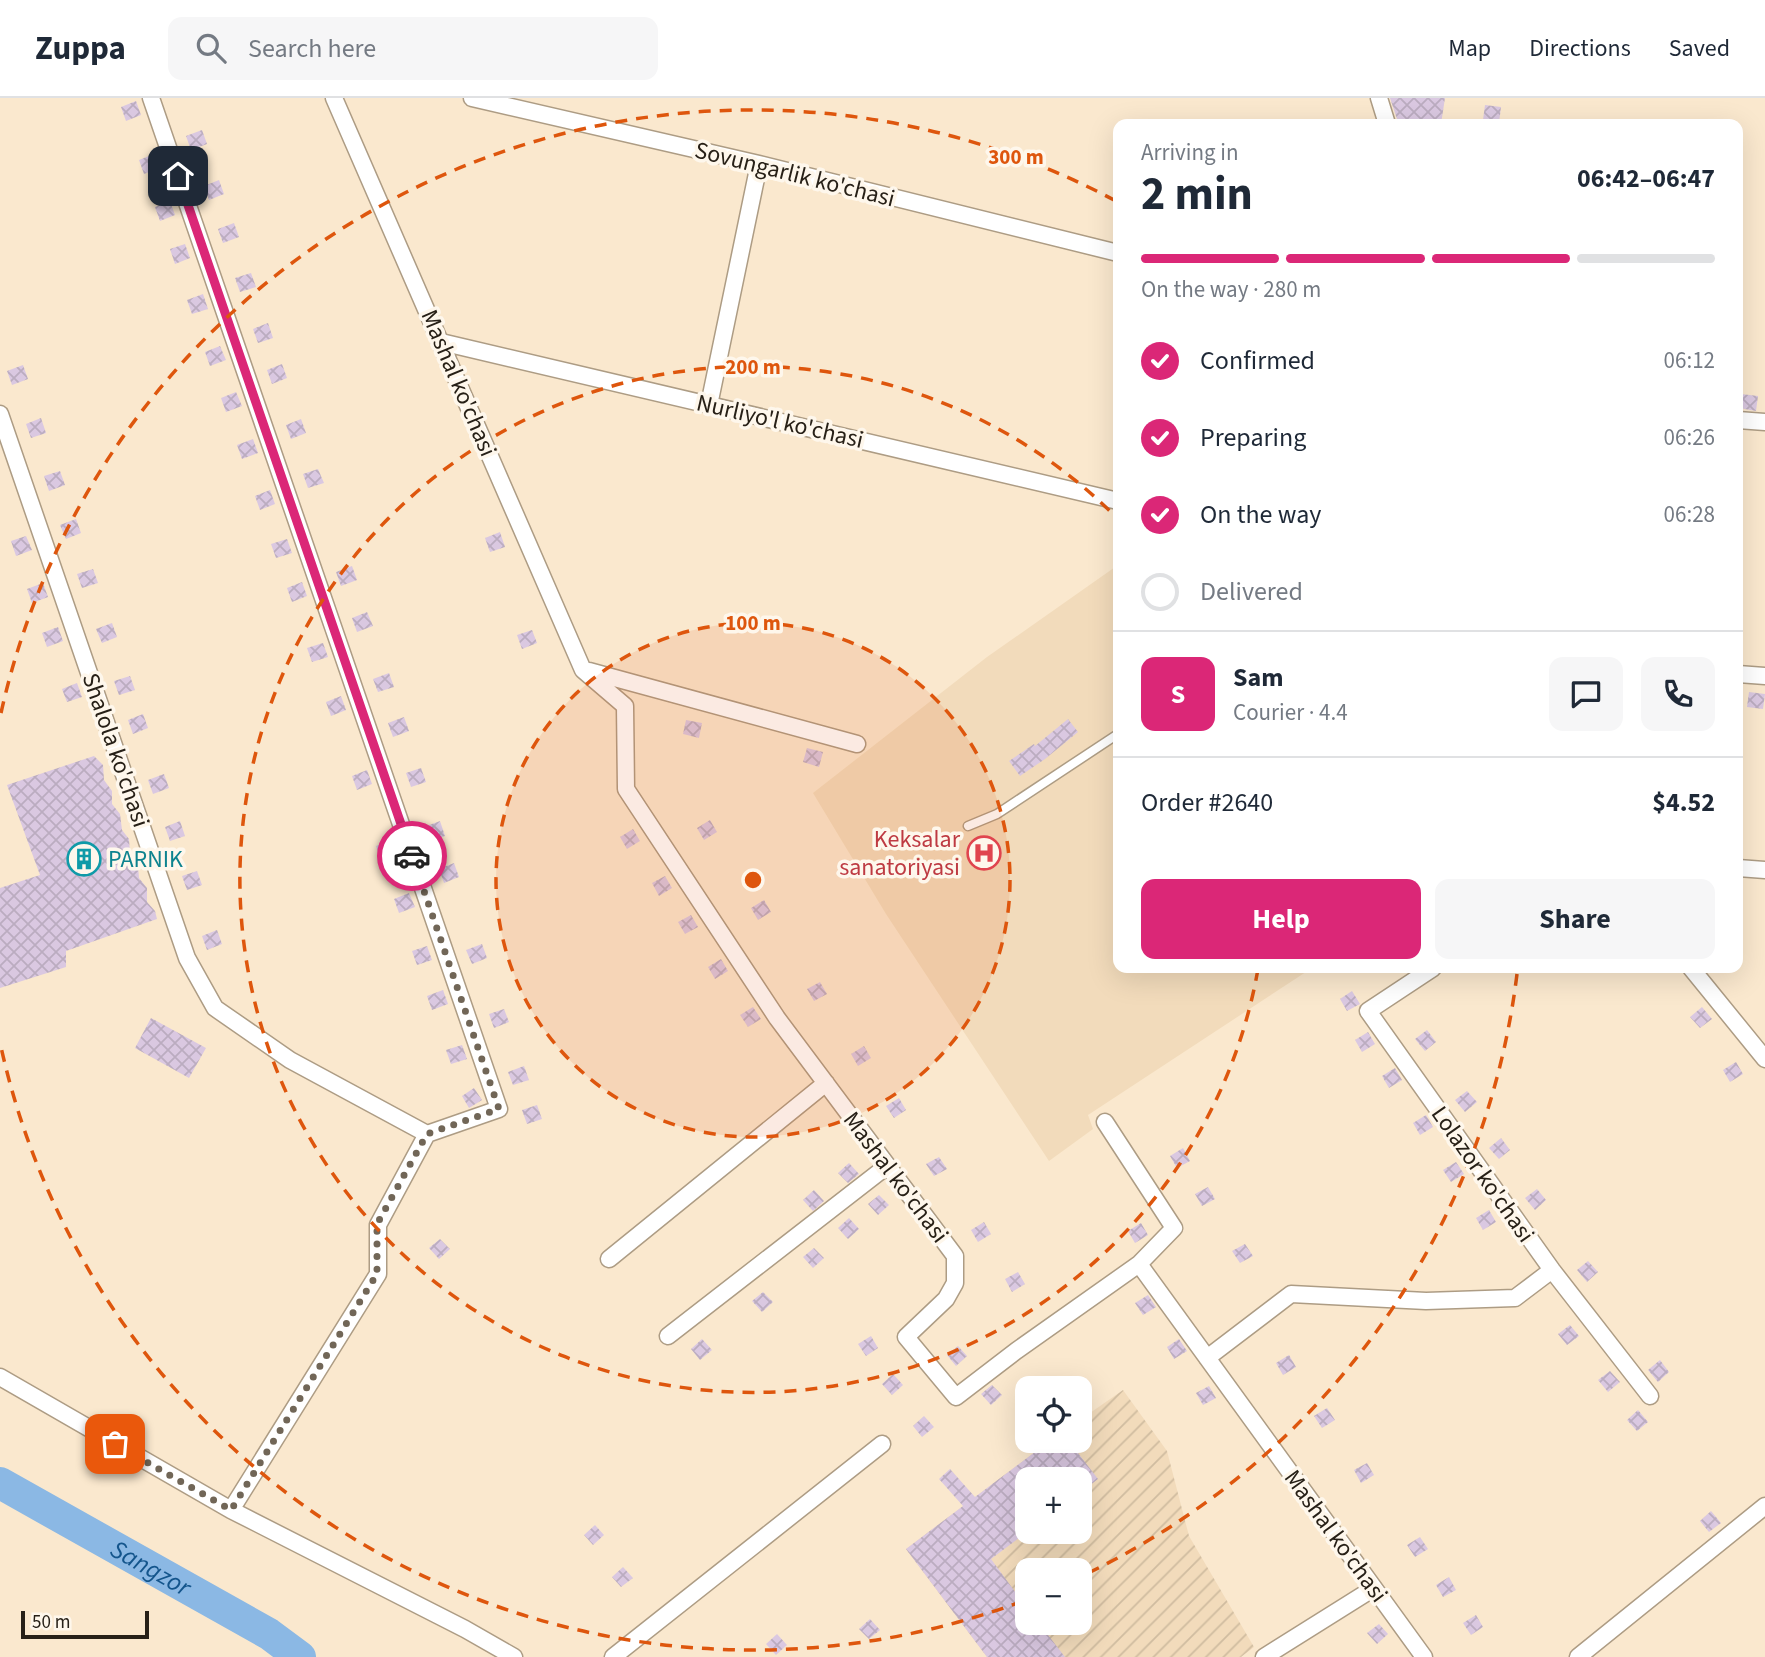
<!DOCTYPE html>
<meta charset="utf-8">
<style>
body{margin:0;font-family:"Source Sans 3",sans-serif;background:#f6f6f7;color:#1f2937;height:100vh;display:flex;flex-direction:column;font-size:26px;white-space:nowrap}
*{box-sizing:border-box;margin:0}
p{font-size:23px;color:#747a83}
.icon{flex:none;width:38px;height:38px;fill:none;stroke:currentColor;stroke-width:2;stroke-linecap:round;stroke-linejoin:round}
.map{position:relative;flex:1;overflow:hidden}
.details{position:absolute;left:1113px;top:21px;width:630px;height:854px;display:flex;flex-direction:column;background:#fff;border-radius:14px;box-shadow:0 7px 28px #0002}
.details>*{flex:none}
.tools{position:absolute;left:1015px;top:1278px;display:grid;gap:14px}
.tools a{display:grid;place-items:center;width:77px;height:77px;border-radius:14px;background:#fff;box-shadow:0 7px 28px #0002;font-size:35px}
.scale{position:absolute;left:21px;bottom:18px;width:128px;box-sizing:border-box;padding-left:7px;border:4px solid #272017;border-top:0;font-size:19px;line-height:24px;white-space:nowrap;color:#272017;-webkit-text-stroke:5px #fef7ec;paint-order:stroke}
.pin{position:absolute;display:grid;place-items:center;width:60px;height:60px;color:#fff;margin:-30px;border-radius:14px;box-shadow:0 4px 10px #0006}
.courier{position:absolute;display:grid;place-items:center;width:70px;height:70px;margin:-35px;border:5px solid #db2777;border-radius:50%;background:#fff;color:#222;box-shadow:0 2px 9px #0007}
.overview em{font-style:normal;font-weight:700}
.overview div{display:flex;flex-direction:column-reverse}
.overview{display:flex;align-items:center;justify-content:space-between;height:119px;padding:0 28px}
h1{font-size:46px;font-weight:700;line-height:52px}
.bar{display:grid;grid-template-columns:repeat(4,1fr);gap:10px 7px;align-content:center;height:84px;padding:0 28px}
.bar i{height:9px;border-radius:5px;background:#e0e1e3}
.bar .current{background:#db2777}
.bar p{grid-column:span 4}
.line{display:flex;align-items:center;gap:18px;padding:0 28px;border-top:2px solid #e0e1e3}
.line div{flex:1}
.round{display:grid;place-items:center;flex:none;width:74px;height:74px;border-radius:14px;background:#f6f6f7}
ol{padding:0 28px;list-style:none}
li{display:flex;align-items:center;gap:21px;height:77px}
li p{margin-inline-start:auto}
li .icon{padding:7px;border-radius:50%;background:#db2777;color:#fff;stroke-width:4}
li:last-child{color:#747a83}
li i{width:38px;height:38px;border:4px solid #e0e1e3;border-radius:50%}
.primary-button{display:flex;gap:14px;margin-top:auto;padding:14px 28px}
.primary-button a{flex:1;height:80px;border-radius:14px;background:#db2777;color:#fff;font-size:28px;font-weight:700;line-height:80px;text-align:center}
.primary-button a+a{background:#f6f6f7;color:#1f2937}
header{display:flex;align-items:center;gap:42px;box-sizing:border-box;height:98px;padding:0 35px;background:#fff;border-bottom:2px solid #e0e1e3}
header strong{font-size:33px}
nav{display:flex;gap:38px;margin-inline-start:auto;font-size:24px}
.search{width:490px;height:63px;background:#f6f6f7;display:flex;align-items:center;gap:18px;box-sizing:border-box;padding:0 24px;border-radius:14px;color:#747a83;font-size:26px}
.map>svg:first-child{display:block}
</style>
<header>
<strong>Zuppa</strong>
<div class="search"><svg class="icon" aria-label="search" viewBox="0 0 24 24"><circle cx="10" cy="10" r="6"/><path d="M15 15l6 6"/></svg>Search here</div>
<nav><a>Map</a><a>Directions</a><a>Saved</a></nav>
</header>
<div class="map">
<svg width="1765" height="1559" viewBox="0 0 1765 1559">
<defs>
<pattern id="industrial-furrows" width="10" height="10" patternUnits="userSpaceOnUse" patternTransform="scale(1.75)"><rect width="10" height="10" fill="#f2dbbb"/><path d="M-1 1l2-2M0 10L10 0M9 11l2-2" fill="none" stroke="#d0bca0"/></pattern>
<pattern id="building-cross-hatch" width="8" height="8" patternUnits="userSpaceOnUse" patternTransform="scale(1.75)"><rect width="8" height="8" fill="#dac8e1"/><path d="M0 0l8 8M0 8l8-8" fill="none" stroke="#bbacc0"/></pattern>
</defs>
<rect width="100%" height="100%" fill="#fae8ce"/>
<path fill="#f2dbbb" d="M1118 467V870H1312L1088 1017 1093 1031 1049 1063 886 816 813 695 987 559Z"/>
<path fill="url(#industrial-furrows)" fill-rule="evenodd" d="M1123 1292 1167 1353 1189 1438 1254 1549 1241 1559H987L906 1451 1051 1342H1080V1322ZM1027 1381H1080V1433H1027ZM1027 1472H1080V1524H1027Z"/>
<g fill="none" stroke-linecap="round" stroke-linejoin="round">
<path stroke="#8bb8e4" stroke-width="32" id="s1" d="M0 1385 269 1536 300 1559"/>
</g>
<path fill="url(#building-cross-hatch)" d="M1390 0H1445L1441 26 1397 21Z
M136 3 141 17 126 23 121 9Z
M1485 7 1501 9 1499 25 1483 22Z
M202 32 207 46 191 52 186 38Z
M154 56 159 70 144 76 139 62Z
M219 82 224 96 209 102 204 88Z
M170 103 175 117 160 123 155 109Z
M234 125 239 139 223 145 218 131Z
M185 146 190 160 175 166 170 151Z
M251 175 256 189 240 194 235 180Z
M203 196 208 211 192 216 187 202Z
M268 225 273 240 258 245 253 231Z
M220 248 226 262 210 268 205 254Z
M282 266 287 280 272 286 267 272Z
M23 267 28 281 12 287 7 273Z
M236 294 242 308 226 314 221 300Z
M1741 296 1758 298 1756 313 1739 310Z
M41 320 46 335 31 340 26 326Z
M301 321 306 335 291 341 286 327Z
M253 341 258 355 242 361 237 347Z
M318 371 324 385 308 390 303 376Z
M60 373 65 387 49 393 44 378Z
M270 392 275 406 260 412 255 398Z
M76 421 81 435 66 441 60 427Z
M500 434 505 449 490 454 485 440Z
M26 438 32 452 16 458 11 443Z
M287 441 292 455 276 460 271 446Z
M352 468 357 482 341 488 336 474Z
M93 471 98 485 82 490 77 476Z
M302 484 307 498 292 504 287 490Z
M43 485 48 499 32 505 27 491Z
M367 514 373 528 357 534 352 520Z
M112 525 117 539 102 545 96 531Z
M58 529 63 543 47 549 42 535Z
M532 532 537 545 522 551 517 537Z
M323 545 328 559 312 564 307 550Z
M389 575 394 589 378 594 373 581Z
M130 578 135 592 119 597 114 583Z
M77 585 82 599 67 604 62 591Z
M1749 594 1765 596 1763 611 1747 609Z
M341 598 346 612 331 618 326 604Z
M143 616 148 630 133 636 128 622Z
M404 619 409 633 393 639 388 625Z
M1068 621 1078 634 1045 661 1020 678 1009 663 1034 646 1035 648Z
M686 622 702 625 699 640 683 636Z
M807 650 823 654 819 669 803 664Z
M94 658 103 667 104 682 112 693V706L120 716 122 732 129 741 130 755 138 767 139 780 147 790V804L155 813 157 821 66 853V869L0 890V790L40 777 7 687Z
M421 670 426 684 411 689 406 675Z
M367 672 372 686 357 692 352 678Z
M164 676 169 690 153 696 148 682Z
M710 722 717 734 704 742 697 730Z
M180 723 185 738 170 743 165 729Z
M440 723 445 738 429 743 424 729Z
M633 731 640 743 627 751 620 739Z
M391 742 396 756 381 762 376 748Z
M454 765 459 779 444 785 439 771Z
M197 773 202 787 187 792 182 778Z
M665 778 672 790 659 798 652 785Z
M409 795 415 809 399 815 394 801Z
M764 802 771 814 758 822 751 810Z
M691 817 698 829 685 836 678 824Z
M217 832 222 846 207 852 202 838Z
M482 846 487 860 472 866 466 852Z
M427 848 432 862 417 867 412 853Z
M721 861 728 873 715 881 708 869Z
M820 884 827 896 814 903 807 891Z
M443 892 448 906 432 912 427 898Z
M1352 893 1360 906 1347 913 1340 901Z
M753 909 761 921 748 929 740 917Z
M1702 909 1712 921 1700 930 1690 919Z
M504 911 509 924 494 930 489 916Z
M151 920 206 950 189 980 135 950Z
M1427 932 1436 944 1425 953 1415 941Z
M1368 934 1375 946 1362 954 1355 942Z
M462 947 467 961 451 966 446 952Z
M864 948 871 960 858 968 851 956Z
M1736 964 1743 976 1730 984 1723 972Z
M524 968 529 982 513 987 508 974Z
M1395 970 1402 982 1389 990 1382 978Z
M474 990 482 1002 469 1010 462 998Z
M1467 993 1477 1004 1465 1014 1455 1002Z
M899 1000 906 1012 894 1020 886 1008Z
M537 1007 542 1021 527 1026 522 1012Z
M1426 1017 1433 1029 1420 1037 1413 1025Z
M1501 1040 1510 1052 1499 1061 1489 1050Z
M1183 1050 1190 1063 1177 1070 1170 1058Z
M939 1059 947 1071 934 1078 926 1066Z
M1456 1064 1464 1076 1451 1084 1443 1072Z
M849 1065 859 1076 848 1085 838 1075Z
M1208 1089 1215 1101 1202 1108 1195 1096Z
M1537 1091 1546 1102 1535 1112 1525 1100Z
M814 1092 824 1103 813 1113 803 1102Z
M879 1097 889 1107 878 1117 868 1106Z
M1489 1112 1496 1124 1483 1132 1476 1120Z
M849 1120 859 1131 848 1141 838 1130Z
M984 1124 991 1136 978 1144 971 1132Z
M1141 1125 1148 1137 1135 1145 1128 1133Z
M440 1141 450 1151 439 1161 429 1150Z
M1245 1146 1253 1158 1240 1165 1232 1153Z
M814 1150 824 1160 813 1170 803 1159Z
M1588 1163 1598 1174 1587 1184 1577 1172Z
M1018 1174 1025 1186 1012 1194 1005 1181Z
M763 1194 773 1204 762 1214 752 1203Z
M1148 1197 1156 1209 1143 1217 1135 1205Z
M1570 1227 1579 1238 1567 1247 1558 1236Z
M871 1238 878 1250 866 1258 858 1246Z
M702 1241 712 1252 700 1262 691 1251Z
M1179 1241 1187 1253 1174 1261 1167 1249Z
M958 1248 967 1258 956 1268 947 1257Z
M1289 1257 1296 1269 1283 1277 1276 1265Z
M1660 1262 1669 1274 1658 1284 1648 1272Z
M1610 1273 1620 1284 1608 1294 1598 1282Z
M893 1276 903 1287 892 1297 882 1286Z
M992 1287 1002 1297 991 1307 981 1296Z
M1209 1288 1216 1300 1203 1307 1196 1295Z
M1327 1310 1335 1322 1322 1330 1314 1318Z
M1638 1312 1648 1324 1637 1333 1627 1322Z
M924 1318 934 1329 922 1339 913 1328Z
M1051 1342H1068L1098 1381 1080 1395V1381H1027V1434L991 1461 1027 1510V1524H1038L1065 1559H987L906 1451 963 1408 939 1381 950 1371 975 1399Z
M1367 1365 1374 1377 1361 1385 1354 1372Z
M1711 1413 1721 1425 1709 1434 1700 1423Z
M595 1427 604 1437 593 1447 584 1437Z
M1420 1439 1428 1451 1415 1459 1407 1447Z
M623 1469 633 1480 621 1489 612 1479Z
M1449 1479 1456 1492 1443 1499 1436 1487Z
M1476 1517 1483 1529 1471 1537 1463 1525Z
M870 1521 880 1532 869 1541 859 1531Z
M1379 1526 1388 1536 1377 1546 1367 1535Z
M777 1536 787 1547 776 1557 766 1546Z"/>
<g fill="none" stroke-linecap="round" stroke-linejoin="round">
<defs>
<path id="service" d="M968 728 997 716 1118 636"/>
<path id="minor" d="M151 0 499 1011 427 1036 378 1127V1176L231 1412
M334 0 583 572 625 608 626 691 777 920 955 1158V1185L946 1201 906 1239 956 1299 1016 1253 1139 1166 1424 1559
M472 0 759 66 1118 155
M1379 0 1387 26
M441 244 1118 403
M709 307 759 66
M0 316 187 860 215 910 290 962 427 1036
M1738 322 1765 324
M589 573 857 646
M1738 576 1765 578
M1738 770 1765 772
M1433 870 1368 913 1552 1172 1650 1298
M1691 870 1765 961
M1105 1024 1174 1130 1139 1166
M609 1161 826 985
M668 1238 887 1068
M1207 1260 1291 1196 1426 1203 1515 1200 1552 1172
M0 1279 231 1412 465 1531 514 1559
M613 1559 882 1346
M1264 1559 1374 1490
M1578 1559 1765 1408"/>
</defs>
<use href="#service" stroke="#ad9c84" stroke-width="11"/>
<use href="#minor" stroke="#ad9c84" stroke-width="19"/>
<use href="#service" stroke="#fff" stroke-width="8"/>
<use href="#minor" stroke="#fff" stroke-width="16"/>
</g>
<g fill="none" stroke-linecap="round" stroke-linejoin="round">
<path stroke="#716657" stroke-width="7" stroke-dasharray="0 12.6" d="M115 1346 231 1412 377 1176V1126L427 1036 499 1011 412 758"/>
<path stroke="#db2777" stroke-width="9" d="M178 78 412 758"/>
</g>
<circle cx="753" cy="782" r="257" fill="#de560d" fill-opacity=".12"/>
<g fill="none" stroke="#de560d" stroke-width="3.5" stroke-dasharray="12 9">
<circle cx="753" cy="782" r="257"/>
<path d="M1258 871A513 513 0 1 1 1116 419"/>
<path d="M1517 876A770 770 0 0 1 1084 1477M1023 1503A770 770 0 0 1 1 949M1 615A770 770 0 0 1 1114 102"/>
</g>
<defs>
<symbol id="hospital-ring" viewBox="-11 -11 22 22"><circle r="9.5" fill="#fef7ec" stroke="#e0444e" stroke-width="1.5"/><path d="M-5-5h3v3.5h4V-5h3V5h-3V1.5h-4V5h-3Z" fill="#e0444e"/></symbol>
<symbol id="building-ring" viewBox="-11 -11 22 22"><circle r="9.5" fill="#fef7ec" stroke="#0f9aa8" stroke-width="1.5"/><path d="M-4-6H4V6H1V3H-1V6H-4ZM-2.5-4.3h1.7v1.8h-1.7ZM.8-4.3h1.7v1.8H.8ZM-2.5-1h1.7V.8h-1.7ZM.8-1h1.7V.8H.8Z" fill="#0f9aa8"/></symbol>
</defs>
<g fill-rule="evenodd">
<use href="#hospital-ring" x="965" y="736" width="38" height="38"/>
<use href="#building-ring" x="65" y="742" width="38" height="38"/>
</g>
<g text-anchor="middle" stroke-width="7" stroke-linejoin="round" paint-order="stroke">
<g font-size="24" fill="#272017" stroke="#fef7ec">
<text transform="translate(795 76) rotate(14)" y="8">Sovungarlik ko'chasi</text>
<text transform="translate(459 285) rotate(67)" y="8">Mashal ko'chasi</text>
<text transform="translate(780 323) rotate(13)" y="8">Nurliyo'l ko'chasi</text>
<text transform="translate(116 652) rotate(71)" y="8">Shalola ko'chasi</text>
<text transform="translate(1483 1076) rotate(55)" y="8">Lolazor ko'chasi</text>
<text transform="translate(896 1079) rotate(53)" y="8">Mashal ko'chasi</text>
<text transform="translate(1336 1438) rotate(54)" y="8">Mashal ko'chasi</text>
</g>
<g font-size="24" fill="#be3a42" stroke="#fef7ec" text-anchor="end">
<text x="960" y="749">Keksalar<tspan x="960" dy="28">sanatoriyasi</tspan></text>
</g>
<g font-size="24" fill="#0d838f" stroke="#fef7ec" text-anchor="start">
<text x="108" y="769">PARNIK</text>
</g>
<g font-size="26" font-style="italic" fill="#14558c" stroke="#fef7ec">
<text dy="9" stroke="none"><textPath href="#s1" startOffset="173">Sangzor</textPath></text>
</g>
</g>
<circle cx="753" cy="782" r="10" fill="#de560d" stroke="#fef7ec" stroke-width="3.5"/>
<g font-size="21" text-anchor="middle" font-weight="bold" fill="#de560d" stroke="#fef7ec" stroke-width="7" stroke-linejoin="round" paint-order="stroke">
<text x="1016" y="66">300 m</text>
<text x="753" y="276">200 m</text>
<text x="753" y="532">100 m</text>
</g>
</svg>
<div class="tools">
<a><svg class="icon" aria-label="locate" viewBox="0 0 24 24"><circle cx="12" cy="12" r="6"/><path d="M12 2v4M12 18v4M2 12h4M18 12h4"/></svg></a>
<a>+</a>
<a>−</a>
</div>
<div class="scale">50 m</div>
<div class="pin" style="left:115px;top:1346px;background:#ea580c"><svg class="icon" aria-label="bag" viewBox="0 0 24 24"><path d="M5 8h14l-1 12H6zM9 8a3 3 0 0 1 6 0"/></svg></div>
<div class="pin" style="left:178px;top:78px;background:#1f2937"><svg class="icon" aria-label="home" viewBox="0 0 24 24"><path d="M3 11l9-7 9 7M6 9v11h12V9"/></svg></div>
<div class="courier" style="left:412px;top:758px"><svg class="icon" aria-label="car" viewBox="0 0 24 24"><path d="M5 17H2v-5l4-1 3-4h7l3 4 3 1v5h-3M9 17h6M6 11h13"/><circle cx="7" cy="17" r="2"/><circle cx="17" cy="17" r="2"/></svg></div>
<section class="details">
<div class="overview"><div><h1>2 min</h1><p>Arriving in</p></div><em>06:42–06:47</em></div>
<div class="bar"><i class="current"></i><i class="current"></i><i class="current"></i><i></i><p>On the way · 280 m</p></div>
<ol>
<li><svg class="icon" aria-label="check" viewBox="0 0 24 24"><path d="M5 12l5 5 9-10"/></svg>Confirmed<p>06:12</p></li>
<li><svg class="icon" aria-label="check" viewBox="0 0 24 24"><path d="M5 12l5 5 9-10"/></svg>Preparing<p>06:26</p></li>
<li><svg class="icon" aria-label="check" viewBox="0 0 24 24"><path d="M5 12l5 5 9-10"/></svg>On the way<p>06:28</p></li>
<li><i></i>Delivered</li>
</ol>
<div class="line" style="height:126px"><b class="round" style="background:#db2777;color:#fff">S</b><div><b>Sam</b><p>Courier · 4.4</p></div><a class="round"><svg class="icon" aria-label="chat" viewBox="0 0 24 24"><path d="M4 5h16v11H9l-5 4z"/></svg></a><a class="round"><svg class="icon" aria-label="phone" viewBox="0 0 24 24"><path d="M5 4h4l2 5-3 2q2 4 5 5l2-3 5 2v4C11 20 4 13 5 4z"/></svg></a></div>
<div class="line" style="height:91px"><div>Order #2640</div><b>$4.52</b></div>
<div class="primary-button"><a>Help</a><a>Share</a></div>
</section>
</div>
